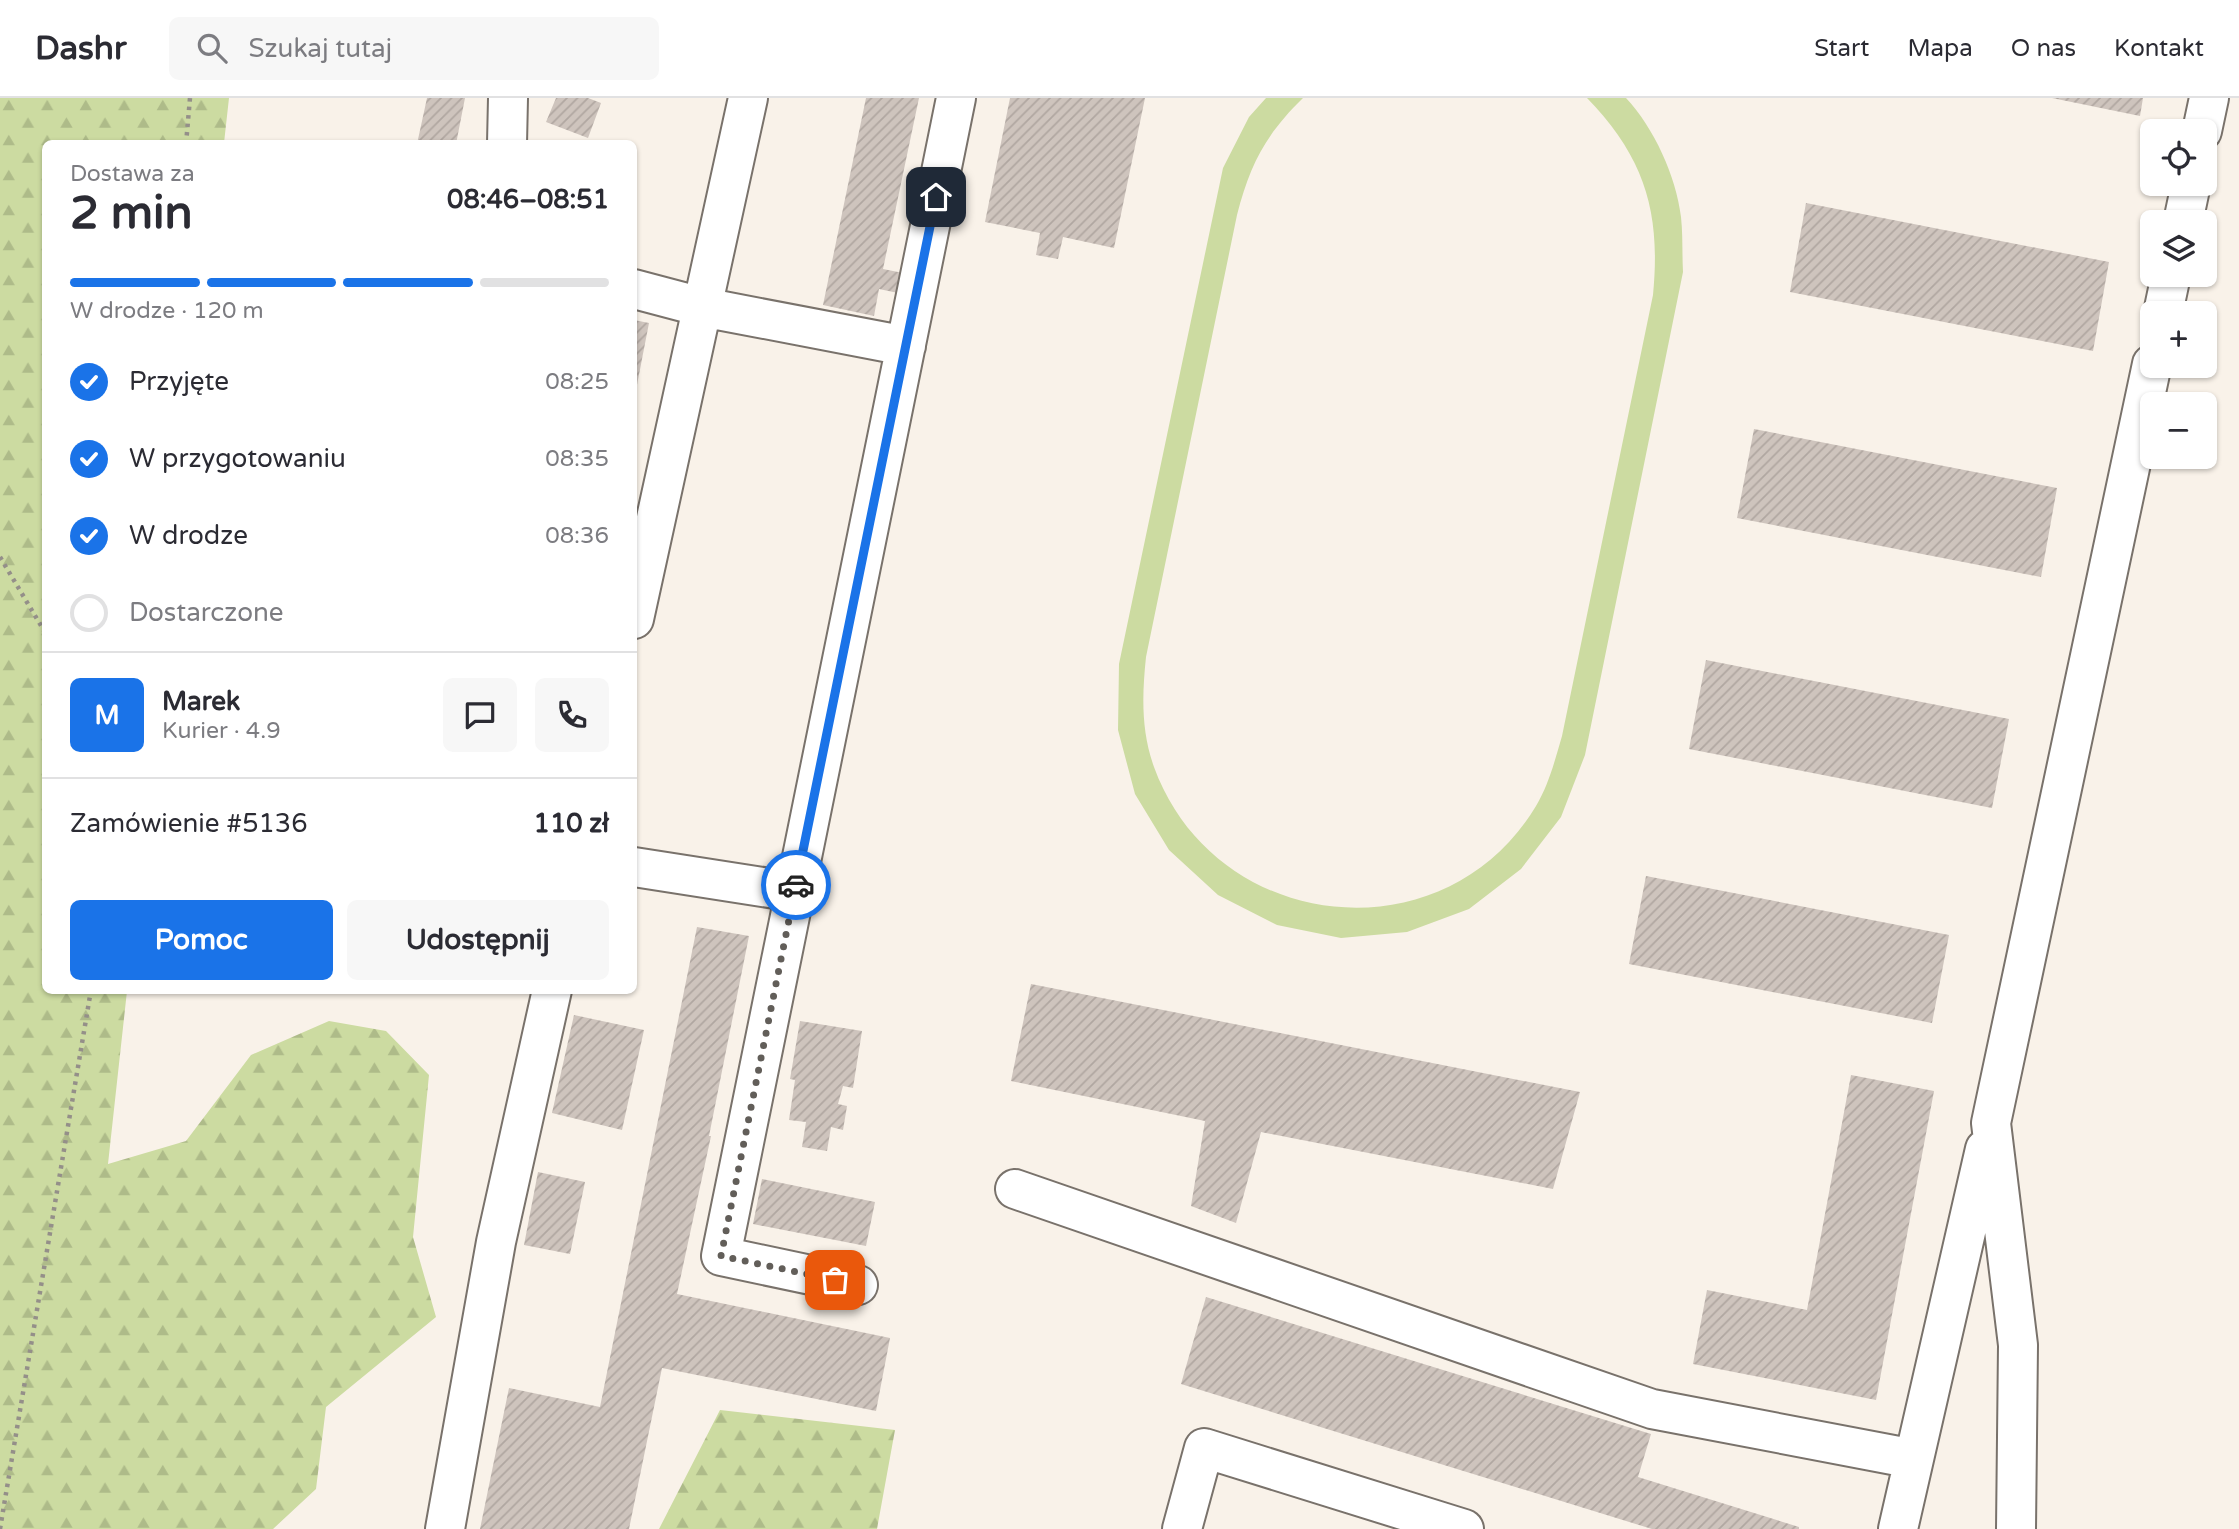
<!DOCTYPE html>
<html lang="pl">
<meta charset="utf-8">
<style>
body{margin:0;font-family:"Varela Round",sans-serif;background:#f7f7f7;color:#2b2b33;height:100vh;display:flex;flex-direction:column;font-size:26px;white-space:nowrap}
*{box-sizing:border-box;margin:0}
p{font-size:23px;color:#7c7c81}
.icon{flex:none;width:38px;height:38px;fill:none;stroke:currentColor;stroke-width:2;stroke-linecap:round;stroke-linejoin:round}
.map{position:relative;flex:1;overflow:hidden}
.details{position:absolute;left:42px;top:42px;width:595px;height:854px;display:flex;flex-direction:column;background:#fff;border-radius:10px;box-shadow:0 2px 5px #0004}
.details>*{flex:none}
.tools{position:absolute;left:2140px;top:21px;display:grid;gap:14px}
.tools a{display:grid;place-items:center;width:77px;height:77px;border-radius:10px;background:#fff;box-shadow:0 2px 5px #0004;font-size:35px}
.pin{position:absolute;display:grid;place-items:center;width:60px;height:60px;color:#fff;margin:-30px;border-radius:14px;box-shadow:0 4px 10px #0006}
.courier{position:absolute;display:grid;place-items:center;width:70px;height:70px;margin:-35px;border:5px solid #1a73e8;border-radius:50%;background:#fff;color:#222;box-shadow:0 2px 9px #0007}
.summary em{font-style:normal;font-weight:800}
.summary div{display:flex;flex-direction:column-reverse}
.summary{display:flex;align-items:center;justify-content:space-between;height:119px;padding:0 28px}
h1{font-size:46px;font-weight:800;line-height:52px}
.bar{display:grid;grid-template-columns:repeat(4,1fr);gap:10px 7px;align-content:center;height:84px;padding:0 28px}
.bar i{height:9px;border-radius:5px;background:#e1e1e2}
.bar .selected{background:#1a73e8}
.bar p{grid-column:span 4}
.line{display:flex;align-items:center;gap:18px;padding:0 28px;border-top:2px solid #e1e1e2}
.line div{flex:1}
.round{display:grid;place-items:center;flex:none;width:74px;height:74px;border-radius:10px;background:#f7f7f7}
ol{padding:0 28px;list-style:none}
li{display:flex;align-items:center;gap:21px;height:77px}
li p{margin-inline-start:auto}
li .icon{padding:7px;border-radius:50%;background:#1a73e8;color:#fff;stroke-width:4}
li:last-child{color:#7c7c81}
li i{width:38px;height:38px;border:4px solid #e1e1e2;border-radius:50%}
.primary-button{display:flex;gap:14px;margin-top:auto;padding:14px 28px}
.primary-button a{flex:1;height:80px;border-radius:10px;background:#1a73e8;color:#fff;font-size:28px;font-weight:800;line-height:80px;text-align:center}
.primary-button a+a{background:#f7f7f7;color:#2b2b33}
header{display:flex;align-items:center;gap:42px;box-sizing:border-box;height:98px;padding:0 35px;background:#fff;border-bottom:2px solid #e1e1e2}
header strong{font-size:33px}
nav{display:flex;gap:38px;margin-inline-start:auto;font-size:24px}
.search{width:490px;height:63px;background:#f7f7f7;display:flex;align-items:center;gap:18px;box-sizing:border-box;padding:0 24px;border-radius:10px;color:#7c7c81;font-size:26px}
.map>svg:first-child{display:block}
</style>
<header>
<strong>Dashr</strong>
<div class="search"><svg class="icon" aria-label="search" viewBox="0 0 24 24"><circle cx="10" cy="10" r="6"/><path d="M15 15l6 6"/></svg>Szukaj tutaj</div>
<nav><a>Start</a><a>Mapa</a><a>O nas</a><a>Kontakt</a></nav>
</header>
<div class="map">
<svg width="2239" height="1431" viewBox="0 0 2239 1431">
<defs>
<pattern id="forest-firs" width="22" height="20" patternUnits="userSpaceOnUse" patternTransform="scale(1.75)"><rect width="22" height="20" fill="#ccdba1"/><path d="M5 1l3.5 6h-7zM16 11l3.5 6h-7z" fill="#aebb89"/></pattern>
<pattern id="building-hatch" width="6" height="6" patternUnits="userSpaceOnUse" patternTransform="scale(1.75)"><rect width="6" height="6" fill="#cec4bd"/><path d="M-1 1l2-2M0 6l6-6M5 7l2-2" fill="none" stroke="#b0a7a1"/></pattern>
</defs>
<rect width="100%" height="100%" fill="#f9f2e9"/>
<path fill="url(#forest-firs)" d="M0 0H229L224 45 46 46V892L127 893 108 1066 186 1043 251 957 329 923 386 933 429 977 413 1139 436 1219 326 1309 316 1391 273 1431H0Z
M720 1312 895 1332 877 1431H659Z"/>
<path fill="#ccdba1" d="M1266 0H1303C1265 37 1250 67 1237 117L1146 559C1142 597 1141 633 1154 669 1215 836 1444 861 1536 708 1549 686 1555 662 1562 638L1653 197C1661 114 1645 60 1587 0H1626C1654 30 1676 78 1681 119 1683 137 1682 156 1683 174L1585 657 1561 719 1521 771 1469 811 1407 834 1341 840 1277 827 1218 797 1169 752 1135 696 1118 632 1119 566 1223 70 1249 19Z"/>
<path fill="url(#building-hatch)" d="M427 0H465L456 46H417Z
M556 0H588L601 5 588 40 546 24Z
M866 0H919L883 171 903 175 898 195 879 191 874 218 823 207Z
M1010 0H1145L1114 150 1063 139 1058 161 1036 157 1040 135 985 124Z
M2052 0H2143L2140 18Z
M1806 105 2109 164 2093 253 1790 194Z
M634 222 649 225 635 297H634Z
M1754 331 2057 390 2041 479 1737 420Z
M1706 562 2009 621 1992 710 1689 651Z
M1646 778 1949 837 1932 925 1629 866Z
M697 829 749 838 709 1038H711L677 1196 890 1240 876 1313 662 1270 629 1431H480L509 1290 600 1309Z
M1031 886 1580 994 1553 1091 1261 1034 1236 1125 1191 1108 1205 1023 1011 983Z
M574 917 644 932 622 1032 552 1015Z
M800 923 862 933 853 990 843 988 838 1006 847 1008 843 1032 831 1029 827 1053 802 1049 806 1024 789 1022 795 982 790 981Z
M1851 977 1934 993 1876 1302 1693 1266 1707 1192 1807 1212Z
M538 1074 585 1084 570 1156 524 1147Z
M762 1081 875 1104 866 1148 753 1126Z
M1206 1199 1651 1336 1638 1379 1799 1429V1431H1652L1181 1286Z"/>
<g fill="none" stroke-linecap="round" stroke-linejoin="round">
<defs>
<path id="minor" d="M2202 33 2209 0
M507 46 508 0
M2183 124 2191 86
M634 191 702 209 906 248
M2163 215 2171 177
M634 521 748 0
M634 769 795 794
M1015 1091 1652 1311 1914 1361
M858 1187 721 1158 956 0
M445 1431 496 1144 552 892
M1182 1431 1204 1350 1464 1431
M1898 1431 1985 1051
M2016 1431 2018 1247 1991 1025 2152 266"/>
</defs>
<use href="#minor" stroke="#79726b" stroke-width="42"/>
<path stroke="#948f89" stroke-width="4.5" stroke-dasharray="3.5 5" stroke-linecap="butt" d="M186 46 190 0
M0 459 46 536
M0 1431 91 892"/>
<use href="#minor" stroke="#fff" stroke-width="38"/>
</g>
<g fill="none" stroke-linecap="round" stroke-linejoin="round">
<path stroke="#625e59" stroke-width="7" stroke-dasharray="0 12.6" d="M796 787 721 1158 835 1182"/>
<path stroke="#1a73e8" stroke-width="9" d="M796 787 936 99"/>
</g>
</svg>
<div class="tools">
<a><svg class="icon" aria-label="locate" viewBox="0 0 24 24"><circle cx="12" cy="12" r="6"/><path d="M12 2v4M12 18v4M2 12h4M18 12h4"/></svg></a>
<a><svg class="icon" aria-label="layers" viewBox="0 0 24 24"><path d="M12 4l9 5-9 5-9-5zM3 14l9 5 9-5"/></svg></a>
<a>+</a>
<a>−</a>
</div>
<div class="pin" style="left:835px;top:1182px;background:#ea580c"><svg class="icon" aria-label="bag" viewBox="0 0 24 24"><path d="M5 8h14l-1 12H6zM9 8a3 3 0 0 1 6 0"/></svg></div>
<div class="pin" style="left:936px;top:99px;background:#1f2937"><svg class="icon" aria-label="home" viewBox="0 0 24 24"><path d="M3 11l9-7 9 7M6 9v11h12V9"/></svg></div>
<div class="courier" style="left:796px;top:787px"><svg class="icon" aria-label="car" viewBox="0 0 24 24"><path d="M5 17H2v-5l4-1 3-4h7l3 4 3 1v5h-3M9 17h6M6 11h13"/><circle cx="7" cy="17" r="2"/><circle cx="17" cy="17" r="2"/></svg></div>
<section class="details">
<div class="summary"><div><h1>2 min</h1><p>Dostawa za</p></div><em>08:46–08:51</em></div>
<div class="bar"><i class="selected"></i><i class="selected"></i><i class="selected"></i><i></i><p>W drodze · 120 m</p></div>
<ol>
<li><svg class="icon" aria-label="check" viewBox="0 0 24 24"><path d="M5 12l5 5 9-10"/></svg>Przyjęte<p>08:25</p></li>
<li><svg class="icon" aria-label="check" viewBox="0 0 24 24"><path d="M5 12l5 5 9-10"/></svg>W przygotowaniu<p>08:35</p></li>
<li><svg class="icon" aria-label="check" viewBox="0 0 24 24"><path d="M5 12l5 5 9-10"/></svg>W drodze<p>08:36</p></li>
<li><i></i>Dostarczone</li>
</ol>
<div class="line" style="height:126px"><b class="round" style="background:#1a73e8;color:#fff">M</b><div><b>Marek</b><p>Kurier · 4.9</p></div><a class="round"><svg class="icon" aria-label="chat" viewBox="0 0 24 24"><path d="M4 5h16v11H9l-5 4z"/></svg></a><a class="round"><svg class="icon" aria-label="phone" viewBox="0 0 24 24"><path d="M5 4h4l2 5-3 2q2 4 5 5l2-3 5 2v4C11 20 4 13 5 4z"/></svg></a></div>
<div class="line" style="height:91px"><div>Zamówienie #5136</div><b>110 zł</b></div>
<div class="primary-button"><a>Pomoc</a><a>Udostępnij</a></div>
</section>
</div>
